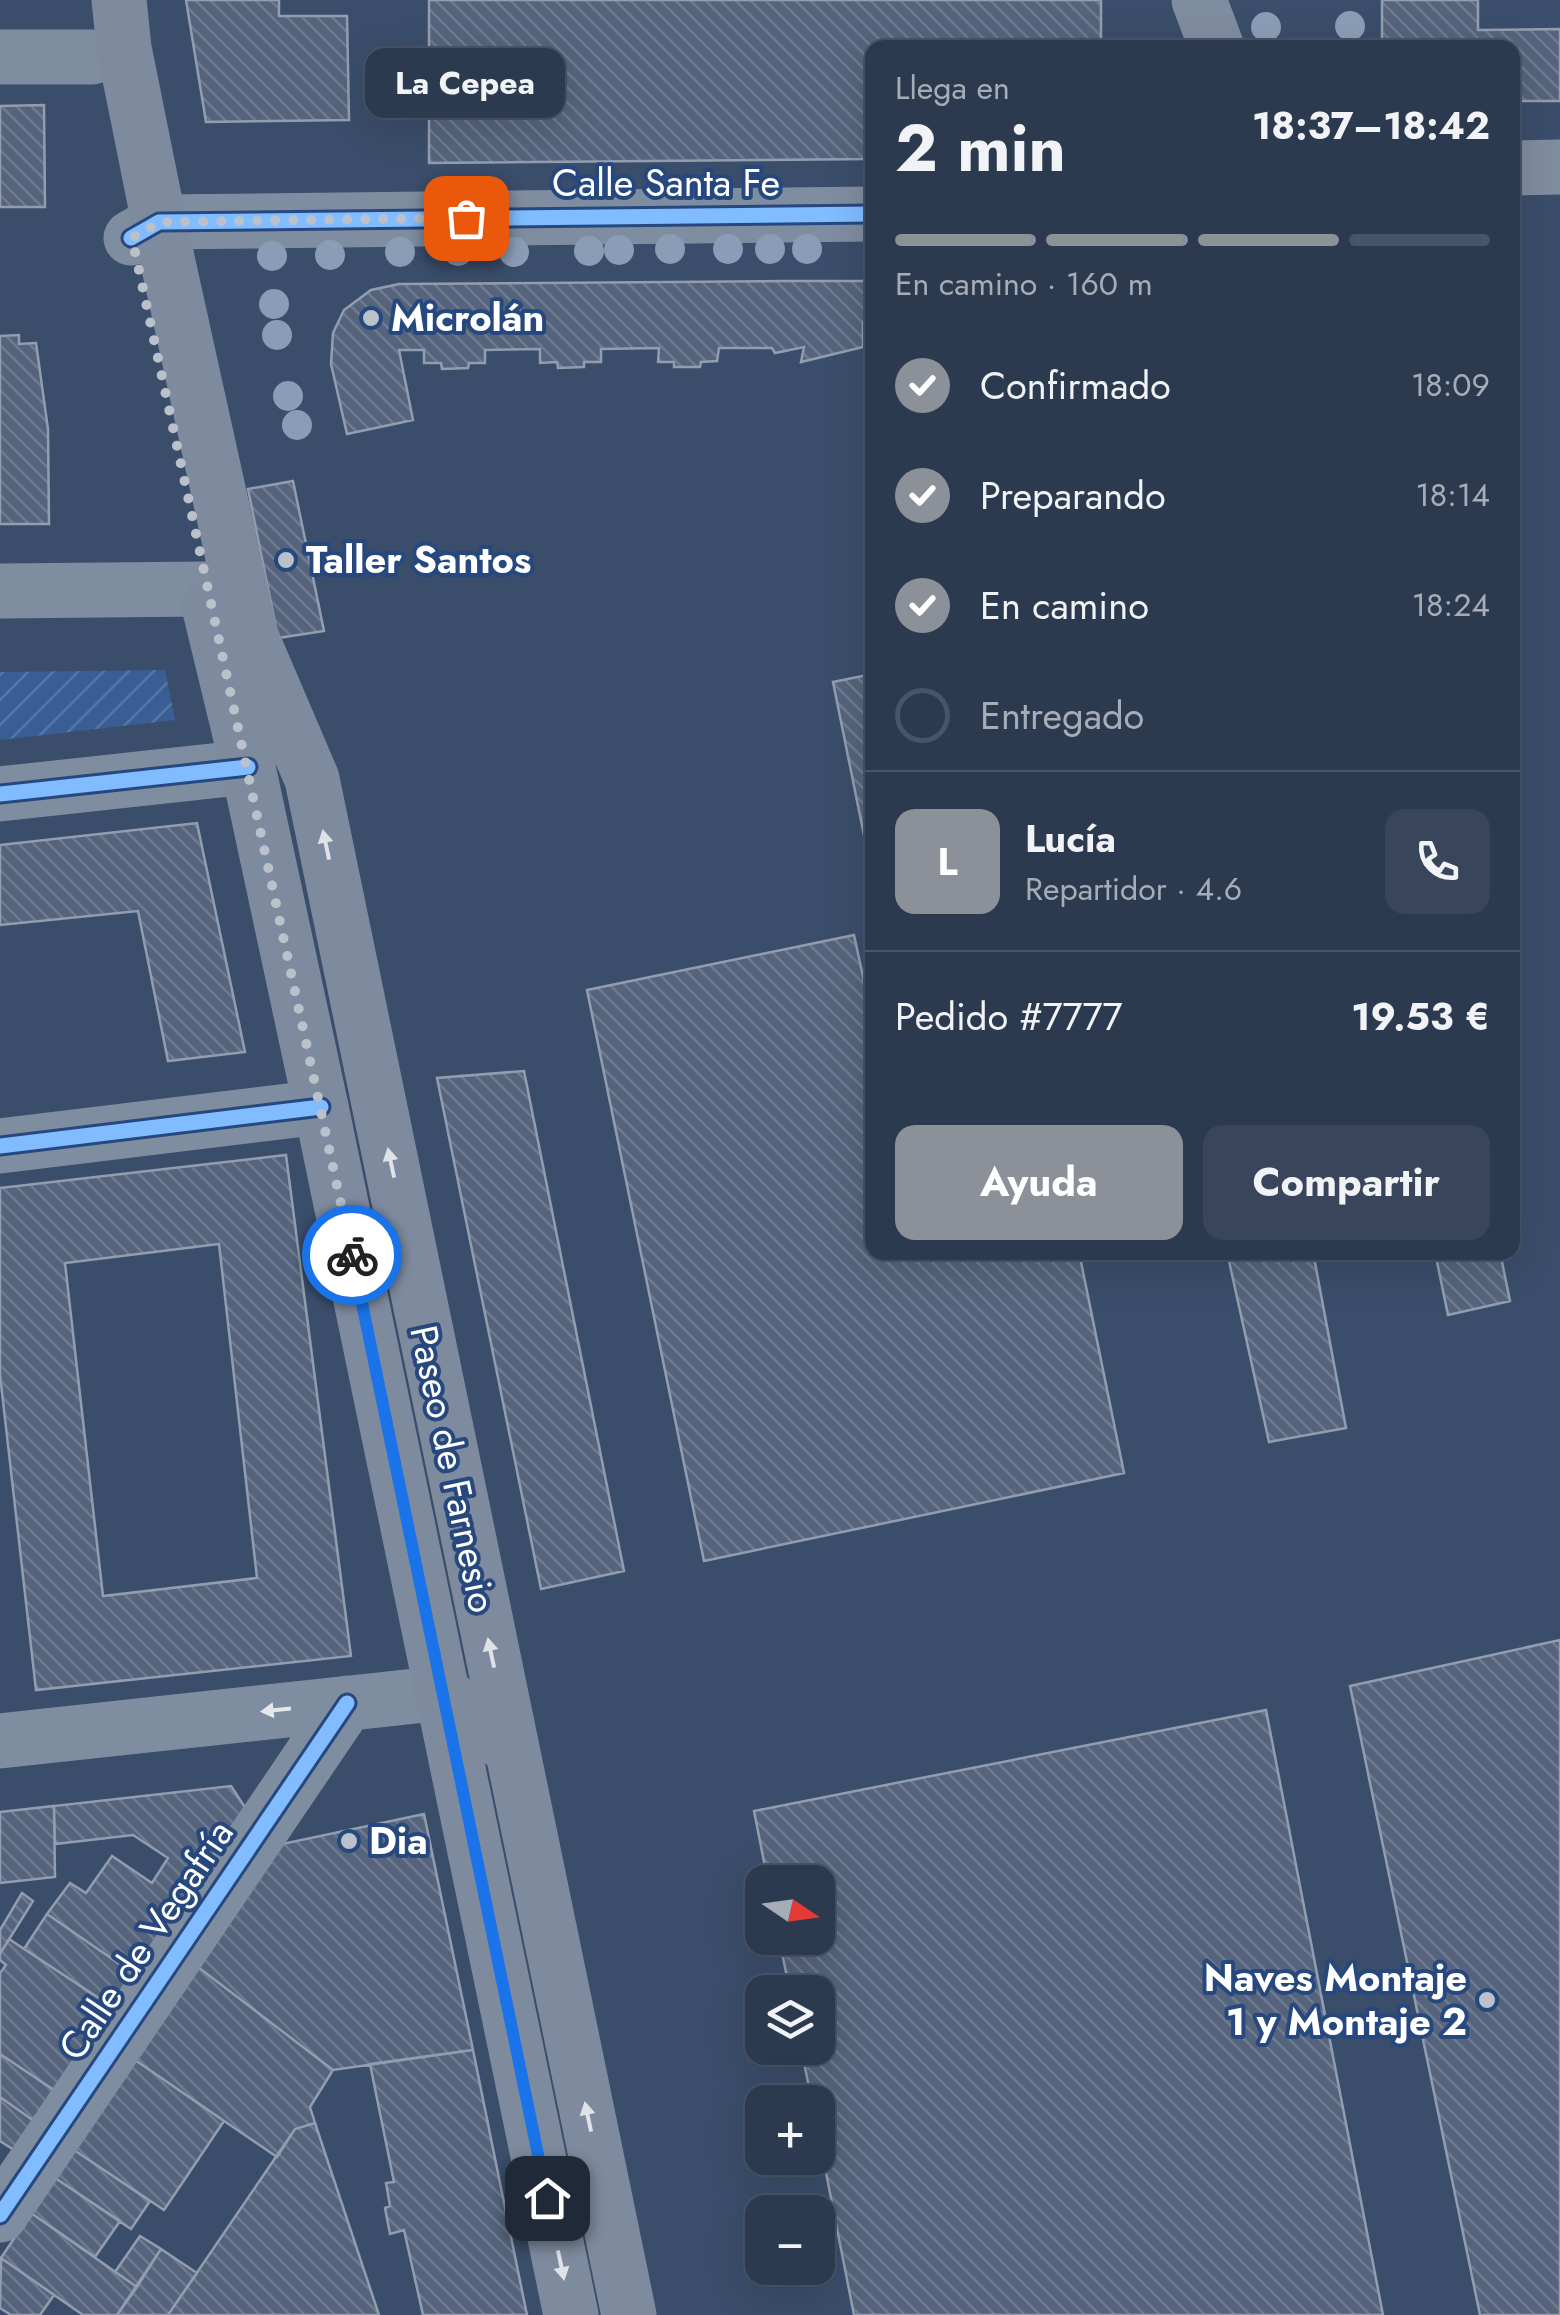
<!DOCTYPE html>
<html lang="es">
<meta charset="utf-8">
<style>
body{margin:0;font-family:Jost,sans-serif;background:#38455a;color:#f1f3f6;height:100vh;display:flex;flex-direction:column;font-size:38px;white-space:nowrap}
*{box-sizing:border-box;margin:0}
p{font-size:32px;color:#a6adb7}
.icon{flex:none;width:55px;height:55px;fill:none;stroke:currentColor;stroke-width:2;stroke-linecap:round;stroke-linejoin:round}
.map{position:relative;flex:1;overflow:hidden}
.drawer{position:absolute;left:865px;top:40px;width:655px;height:1220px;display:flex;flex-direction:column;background:#2c3a50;border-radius:20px;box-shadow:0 10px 40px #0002,0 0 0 2px #485467}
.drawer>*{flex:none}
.needle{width:65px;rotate:103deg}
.controls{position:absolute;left:745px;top:1865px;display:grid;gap:20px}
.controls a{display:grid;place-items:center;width:90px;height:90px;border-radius:20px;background:#2c3a50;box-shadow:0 10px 40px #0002,0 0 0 2px #485467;font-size:50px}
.pin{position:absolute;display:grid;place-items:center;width:85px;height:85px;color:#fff;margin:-42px;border-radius:20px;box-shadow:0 5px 15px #0006}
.courier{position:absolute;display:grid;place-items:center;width:100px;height:100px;margin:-50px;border:8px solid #1a73e8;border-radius:50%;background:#fff;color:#222;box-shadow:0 2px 12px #0007}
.bubble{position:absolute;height:70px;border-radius:20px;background:#2c3a50;box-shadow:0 10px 40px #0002,0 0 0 2px #485467;font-size:32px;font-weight:700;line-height:70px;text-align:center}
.headline em{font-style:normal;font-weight:700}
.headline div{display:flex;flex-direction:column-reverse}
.headline{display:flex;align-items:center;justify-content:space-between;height:170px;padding:0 30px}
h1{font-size:65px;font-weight:700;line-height:75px}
.bar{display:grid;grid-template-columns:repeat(4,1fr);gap:15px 10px;align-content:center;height:120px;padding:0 30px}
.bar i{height:12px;border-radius:8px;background:#485467}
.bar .selected{background:#8c9099}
.bar p{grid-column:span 4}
.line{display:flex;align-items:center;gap:25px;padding:0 30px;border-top:2px solid #485467}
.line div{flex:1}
.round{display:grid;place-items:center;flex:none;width:105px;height:105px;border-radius:20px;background:#38455a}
ol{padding:0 30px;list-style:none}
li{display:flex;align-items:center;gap:30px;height:110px}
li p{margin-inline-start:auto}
li .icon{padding:10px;border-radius:50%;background:#8c9099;color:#fff;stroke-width:4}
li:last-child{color:#a6adb7}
li i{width:55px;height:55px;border:5px solid #485467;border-radius:50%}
.cta{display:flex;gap:20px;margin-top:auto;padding:20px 30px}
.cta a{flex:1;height:115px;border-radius:20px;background:#8c9099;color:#fff;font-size:40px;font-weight:700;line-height:115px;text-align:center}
.cta a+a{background:#38455a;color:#f1f3f6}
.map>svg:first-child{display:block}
</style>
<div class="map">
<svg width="1560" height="2315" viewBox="0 0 1560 2315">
<defs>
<pattern id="garden-furrows" width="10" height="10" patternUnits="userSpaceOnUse" patternTransform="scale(2.5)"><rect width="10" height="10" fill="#395e95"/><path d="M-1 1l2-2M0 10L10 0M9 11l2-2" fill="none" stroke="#5776a5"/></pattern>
<pattern id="building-back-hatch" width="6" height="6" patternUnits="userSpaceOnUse" patternTransform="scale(2.5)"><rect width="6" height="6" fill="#55647c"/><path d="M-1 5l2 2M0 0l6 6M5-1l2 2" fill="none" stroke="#6e7b90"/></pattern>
</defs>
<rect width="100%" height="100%" fill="#3a4d6a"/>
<path fill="url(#garden-furrows)" d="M165 670 175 720 0 740V672Z"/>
<path fill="url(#building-back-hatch)" stroke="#929eaf" stroke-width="2.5" fill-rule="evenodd" d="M186 0H279V16H347L349 120 206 122Z
M429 0H1101V48H872V159L429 163Z
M1382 0H1478V30L1560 29V101H1512V48H1382Z
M44 105 45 207H0V106Z
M783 281H872V320L863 322V347L801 362 804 347 775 353 772 348H719L717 361 701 362 700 367H674V362H658L659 348 601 349V362H584V367L558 368 557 362 540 363V349L485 350V363H469L468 368 442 369 441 363H424V350H399L413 420 347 434 331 364 333 333 344 310 371 290 399 284Z
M19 335V344L36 343 48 429 49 524H0V336Z
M293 481 324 631 278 638 248 489Z
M872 674V875L833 682Z
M197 823 245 1052 168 1061 138 911 0 925V845Z
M854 935 872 1018V1252H1079L1124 1473 704 1561 587 990Z
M524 1071 624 1571 541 1589 437 1078Z
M286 1155 351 1656 36 1690 0 1375V1188ZM219 1244 257 1578 103 1596 65 1263Z
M1227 1252H1313L1346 1428 1269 1442Z
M1435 1252H1500L1510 1301 1448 1315Z
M1560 1640V2315H1480L1350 1686Z
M1266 1710 1383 2315H854L818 2132V2102H812L801 2048H818V1992H790L779 1938H818V1882H768L754 1811Z
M231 1786 246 1809 134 1974 47 1914 70 1883 86 1893 112 1856 152 1883 168 1858 133 1835 55 1844 54 1806Z
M54 1806 55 1877 0 1883V1812Z
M424 1814 473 2050 333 2070 198 1967 282 1844Z
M22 1893 33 1901 0 1954V1930Z
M47 1914 134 1974 111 2006 24 1949Z
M9 1939 111 2006 54 2090 0 2054V1973L6 1965 0 1960V1954Z
M198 1967 333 2070 310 2107 315 2123 295 2129 277 2157 135 2060Z
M473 2050 501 2188 527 2315H423L404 2230 390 2234 385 2208 390 2206 386 2183 394 2182 370 2064Z
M0 2054 54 2090 34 2121 0 2097Z
M135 2060 224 2121 164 2210 74 2150Z
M0 2097 34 2121 14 2150 0 2141Z
M315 2123 379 2315H168L295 2129Z
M74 2150 150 2201 131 2229 55 2178Z
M55 2178 120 2221 95 2257 31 2213Z
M31 2213 137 2287 117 2315H83L1 2258Z
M140 2236 161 2249 137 2287 115 2272Z
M161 2249 197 2273 168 2315H117Z
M1 2258 54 2295 40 2315H11L0 2308Z"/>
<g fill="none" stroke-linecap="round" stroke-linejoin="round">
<path stroke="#7f8da0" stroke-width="55" d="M1199 0 1217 48
M0 57H92
M1512 168 1560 167
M131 238 159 222 872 214
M0 591 205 589
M0 794 248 767
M0 1146 321 1107
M0 1741 443 1693 511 1749
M0 2215 347 1703"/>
<path stroke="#7e8b9f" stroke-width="55" d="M119 0 124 48 159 222 250 634 312 779 629 2315
M209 606 248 767 321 1107 571 2315"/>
<defs>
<path id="cycleway" d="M131 238 159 222 872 214
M0 794 248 767
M0 1146 321 1107
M0 2215 347 1703"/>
</defs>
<use href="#cycleway" stroke="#26487e" stroke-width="21"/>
<use href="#cycleway" stroke="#80bcff" stroke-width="15"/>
</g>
<g fill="#8b9db6">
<circle cx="1350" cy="26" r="15"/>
<circle cx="1266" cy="27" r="15"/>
<circle cx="670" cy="249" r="15"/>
<circle cx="728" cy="249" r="15"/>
<circle cx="770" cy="249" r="15"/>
<circle cx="807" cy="249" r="15"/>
<circle cx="619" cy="250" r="15"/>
<circle cx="458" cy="251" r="15"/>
<circle cx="589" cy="251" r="15"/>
<circle cx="400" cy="252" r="15"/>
<circle cx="514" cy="252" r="15"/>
<circle cx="330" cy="255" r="15"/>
<circle cx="272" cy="256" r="15"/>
<circle cx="274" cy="304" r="15"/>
<circle cx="277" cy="335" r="15"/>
<circle cx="288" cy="396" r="15"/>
<circle cx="297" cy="425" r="15"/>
</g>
<defs><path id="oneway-solid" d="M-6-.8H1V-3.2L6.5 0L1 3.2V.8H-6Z" transform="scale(2.5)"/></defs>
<g fill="#dfe2e7">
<use href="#oneway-solid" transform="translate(326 845) rotate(-102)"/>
<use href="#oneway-solid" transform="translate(391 1163) rotate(-102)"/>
<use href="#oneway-solid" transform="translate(491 1653) rotate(-102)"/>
<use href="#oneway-solid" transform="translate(588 2117) rotate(-102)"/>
<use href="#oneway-solid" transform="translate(561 2265) rotate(78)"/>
</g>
<use fill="#e5e8ec" href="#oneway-solid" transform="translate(276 1710) rotate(174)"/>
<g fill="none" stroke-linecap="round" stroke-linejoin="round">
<path stroke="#bac1cb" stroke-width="10" stroke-dasharray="0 18" d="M352 1255 132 238 160 222 466 218"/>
<path stroke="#1a73e8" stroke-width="12" d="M352 1255 547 2198"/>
</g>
<g fill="#bac1cb" stroke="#26487e" stroke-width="4">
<circle cx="371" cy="318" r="10"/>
<circle cx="286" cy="560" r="10"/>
<circle cx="349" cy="1841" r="10"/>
<circle cx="1487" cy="2000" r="10"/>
</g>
<g text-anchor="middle" stroke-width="8" stroke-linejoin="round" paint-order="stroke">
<g font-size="38" fill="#fff" stroke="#26487e">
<text x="666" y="196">Calle Santa Fe</text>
<text transform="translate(453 1469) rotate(78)" y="13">Paseo de Farnesio</text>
<text transform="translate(146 1940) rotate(-56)" y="13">Calle de Vegafría</text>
</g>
<g font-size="38" font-weight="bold" fill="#fff" stroke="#26487e" text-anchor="start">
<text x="391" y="331">Microlán</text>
<text x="306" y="573">Taller Santos</text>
<text x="369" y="1854">Dia</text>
<text x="1467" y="1991" text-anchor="end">Naves Montaje<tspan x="1467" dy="44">1 y Montaje 2</tspan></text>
</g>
</g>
</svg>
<div class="controls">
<a><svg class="needle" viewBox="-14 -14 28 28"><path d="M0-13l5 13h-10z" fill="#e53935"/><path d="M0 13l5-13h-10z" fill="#a6adb7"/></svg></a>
<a><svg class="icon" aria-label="layers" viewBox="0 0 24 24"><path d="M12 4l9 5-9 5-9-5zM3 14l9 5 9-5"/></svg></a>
<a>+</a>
<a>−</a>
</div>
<div class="pin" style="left:466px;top:218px;background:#ea580c"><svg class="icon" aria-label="bag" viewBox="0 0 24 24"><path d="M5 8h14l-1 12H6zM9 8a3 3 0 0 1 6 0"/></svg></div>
<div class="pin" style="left:547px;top:2198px;background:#1f2937"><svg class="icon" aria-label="home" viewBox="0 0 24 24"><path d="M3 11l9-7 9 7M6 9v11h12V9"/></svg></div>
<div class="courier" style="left:352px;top:1255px"><svg class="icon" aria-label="bike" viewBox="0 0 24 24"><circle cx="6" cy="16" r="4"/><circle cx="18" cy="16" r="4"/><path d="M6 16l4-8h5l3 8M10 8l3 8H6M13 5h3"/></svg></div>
<div class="bubble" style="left:365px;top:48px;width:200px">La Cepea</div>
<section class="drawer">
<div class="headline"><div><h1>2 min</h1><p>Llega en</p></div><em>18:37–18:42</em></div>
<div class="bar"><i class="selected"></i><i class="selected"></i><i class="selected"></i><i></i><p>En camino · 160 m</p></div>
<ol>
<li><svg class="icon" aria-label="check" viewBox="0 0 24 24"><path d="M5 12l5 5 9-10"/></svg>Confirmado<p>18:09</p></li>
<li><svg class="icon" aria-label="check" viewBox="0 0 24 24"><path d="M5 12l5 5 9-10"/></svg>Preparando<p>18:14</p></li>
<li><svg class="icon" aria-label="check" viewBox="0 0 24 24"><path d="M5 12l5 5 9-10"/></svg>En camino<p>18:24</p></li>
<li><i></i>Entregado</li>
</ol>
<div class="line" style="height:180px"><b class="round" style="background:#8c9099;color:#fff">L</b><div><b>Lucía</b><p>Repartidor · 4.6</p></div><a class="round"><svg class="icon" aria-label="phone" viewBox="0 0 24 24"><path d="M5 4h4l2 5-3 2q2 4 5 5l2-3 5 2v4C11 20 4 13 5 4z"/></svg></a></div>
<div class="line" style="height:130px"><div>Pedido #7777</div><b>19.53 €</b></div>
<div class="cta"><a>Ayuda</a><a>Compartir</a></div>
</section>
</div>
